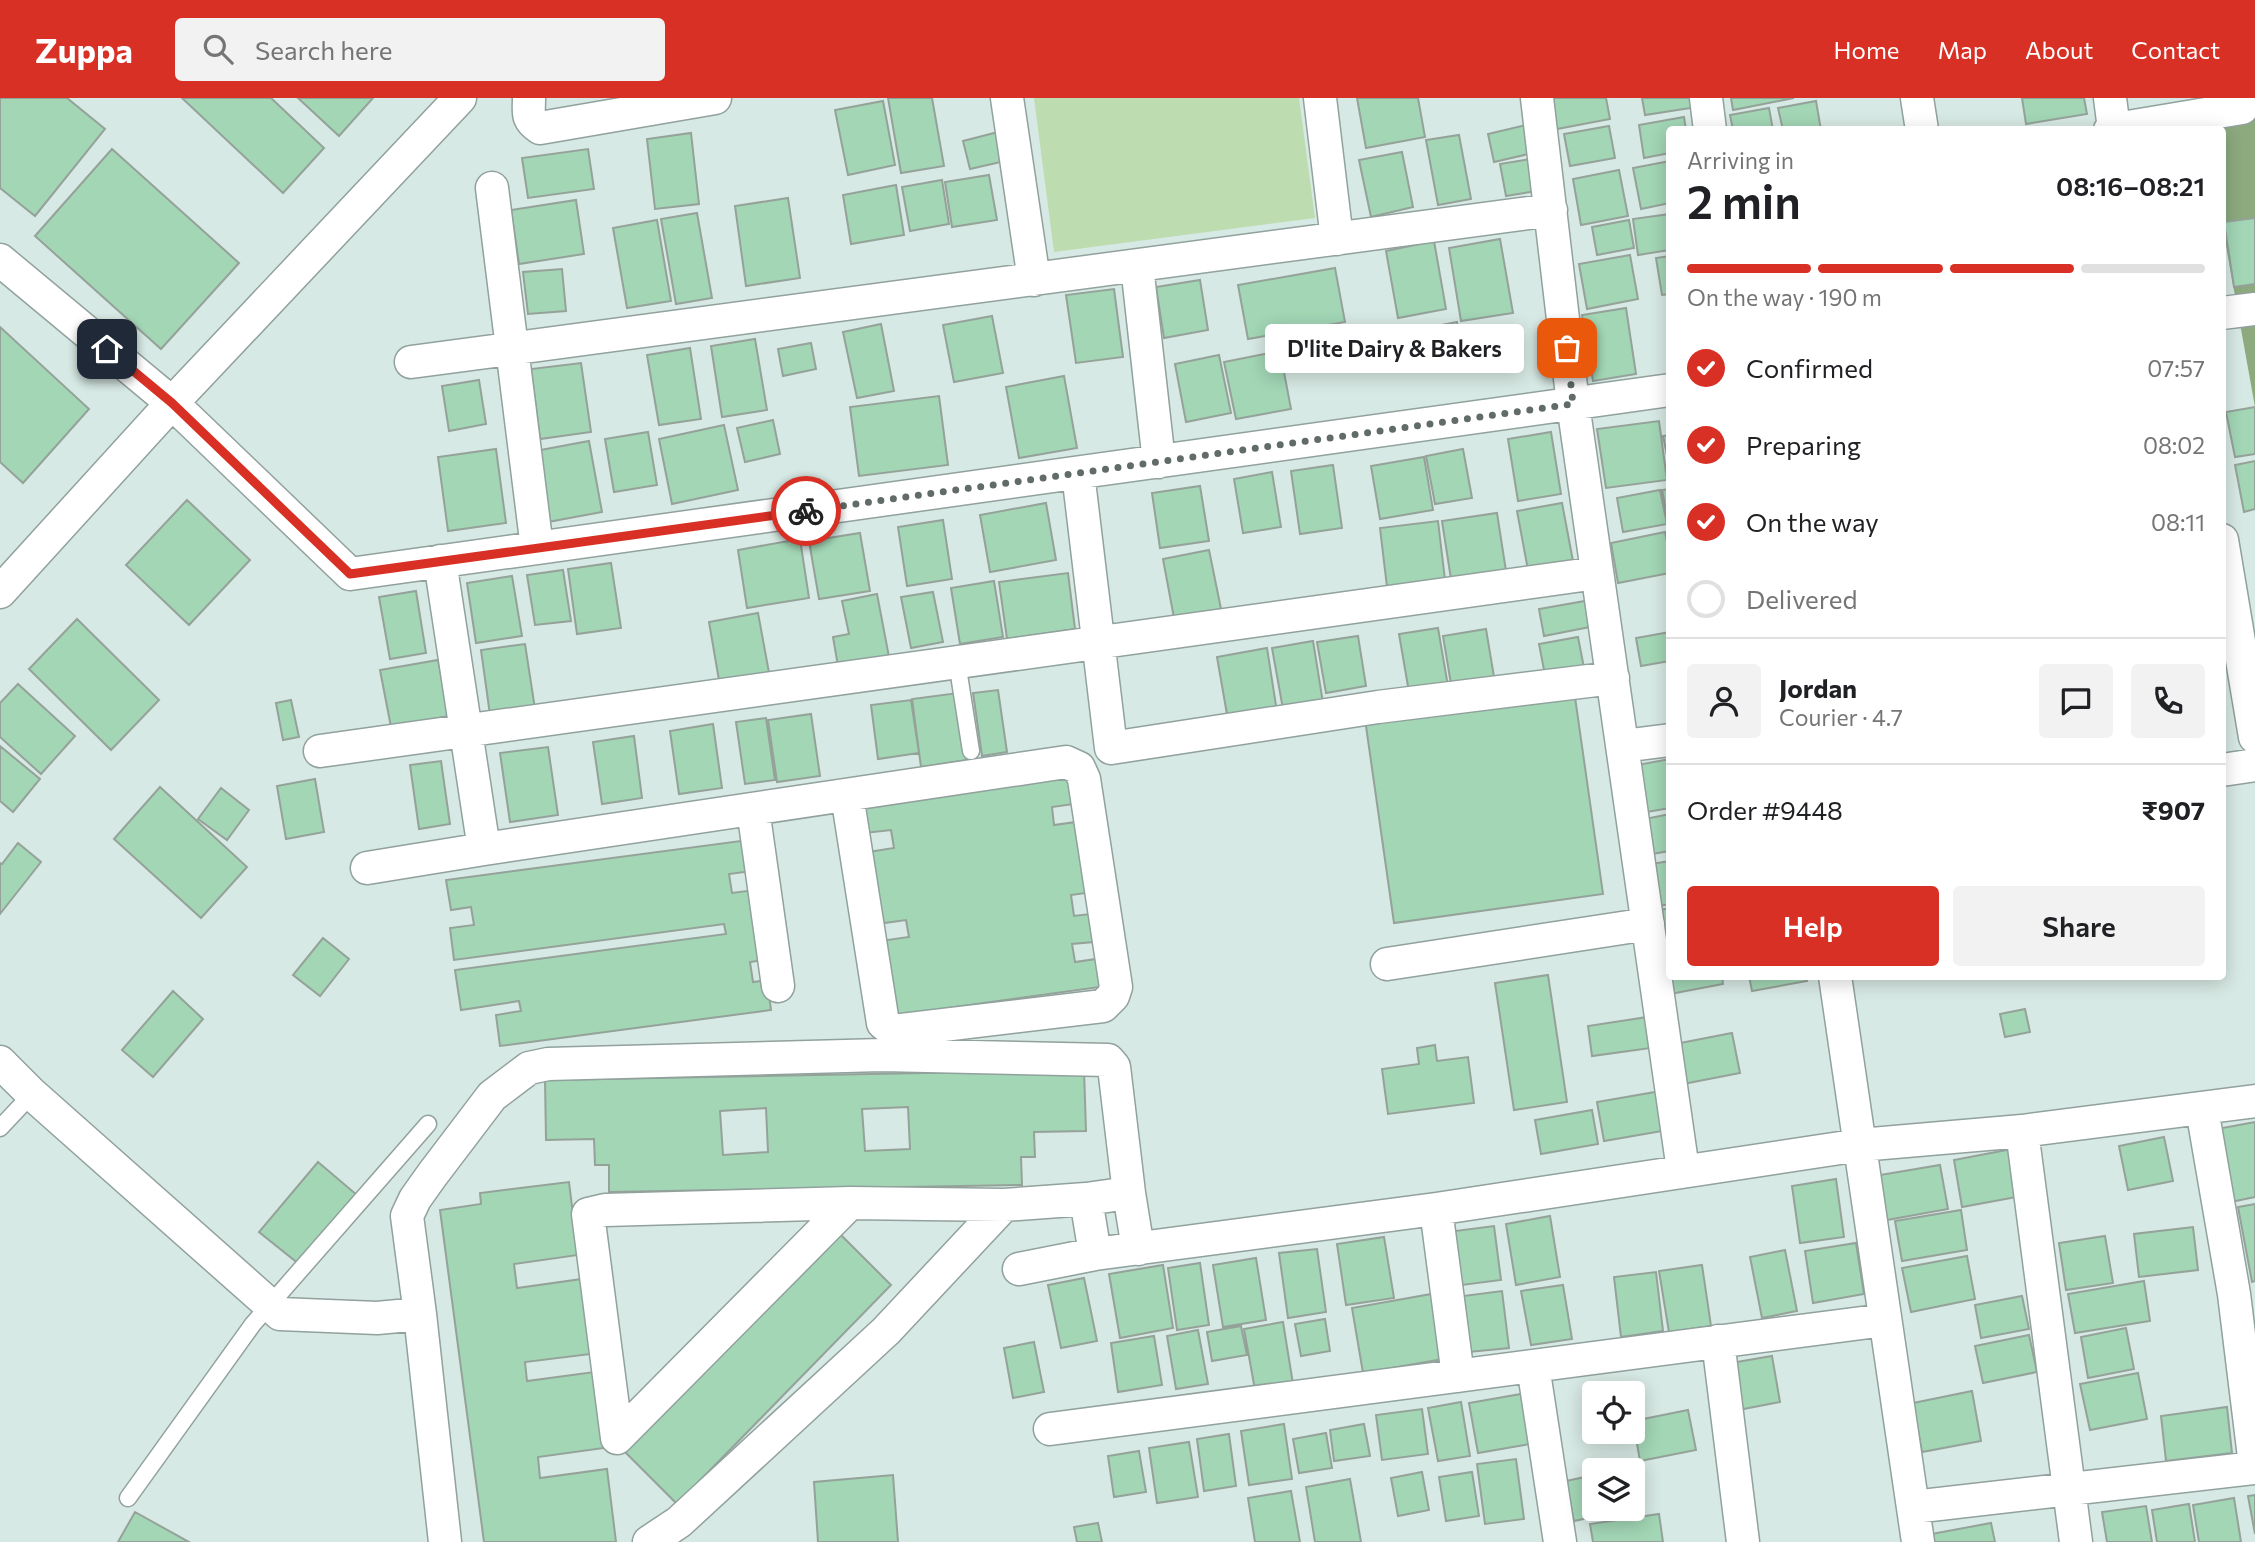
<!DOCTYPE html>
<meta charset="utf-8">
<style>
body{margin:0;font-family:Commissioner,sans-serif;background:#f2f2f2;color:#202124;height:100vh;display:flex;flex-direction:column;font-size:26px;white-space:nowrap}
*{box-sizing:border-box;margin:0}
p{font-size:23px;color:#757577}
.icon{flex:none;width:38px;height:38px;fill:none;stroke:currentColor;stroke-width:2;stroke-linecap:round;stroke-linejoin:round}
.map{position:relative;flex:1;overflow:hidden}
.side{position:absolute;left:1666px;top:28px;width:560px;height:854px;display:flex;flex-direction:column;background:#fff;border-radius:7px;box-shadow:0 4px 18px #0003}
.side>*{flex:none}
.controls{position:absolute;left:1582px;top:1283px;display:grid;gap:14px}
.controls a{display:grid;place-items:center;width:63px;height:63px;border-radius:7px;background:#fff;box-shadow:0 4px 18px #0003;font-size:35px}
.pin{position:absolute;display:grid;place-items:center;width:60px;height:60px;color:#fff;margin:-30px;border-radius:14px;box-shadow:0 4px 10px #0006}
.courier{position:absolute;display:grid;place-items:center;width:70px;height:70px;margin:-35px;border:5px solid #d93025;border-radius:50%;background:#fff;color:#222;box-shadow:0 2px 9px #0007}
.bubble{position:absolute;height:49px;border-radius:7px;background:#fff;box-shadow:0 4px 18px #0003;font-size:23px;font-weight:600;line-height:49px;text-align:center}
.overview em{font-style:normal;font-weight:600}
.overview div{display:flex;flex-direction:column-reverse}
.overview{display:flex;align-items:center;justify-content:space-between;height:119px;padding:0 21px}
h1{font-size:46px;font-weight:600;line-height:52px}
.bar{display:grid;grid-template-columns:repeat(4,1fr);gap:10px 7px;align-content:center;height:84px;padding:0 21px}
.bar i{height:9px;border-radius:5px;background:#e0e0e0}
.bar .on{background:#d93025}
.bar p{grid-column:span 4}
.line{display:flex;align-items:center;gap:18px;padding:0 21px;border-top:2px solid #e0e0e0}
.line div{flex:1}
.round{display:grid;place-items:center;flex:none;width:74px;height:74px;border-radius:7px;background:#f2f2f2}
ol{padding:0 21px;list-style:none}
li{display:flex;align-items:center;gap:21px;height:77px}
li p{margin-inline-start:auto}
li .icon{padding:7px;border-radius:50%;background:#d93025;color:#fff;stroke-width:4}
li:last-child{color:#757577}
li i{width:38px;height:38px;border:4px solid #e0e0e0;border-radius:50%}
.cta{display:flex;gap:14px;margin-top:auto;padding:14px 21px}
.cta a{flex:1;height:80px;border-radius:7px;background:#d93025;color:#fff;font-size:28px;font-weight:600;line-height:80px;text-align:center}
.cta a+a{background:#f2f2f2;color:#202124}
header{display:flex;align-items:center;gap:42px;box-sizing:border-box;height:98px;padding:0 35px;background:#d93025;color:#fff}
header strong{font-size:33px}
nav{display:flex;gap:38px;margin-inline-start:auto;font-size:24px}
.search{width:490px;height:63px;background:#f2f2f2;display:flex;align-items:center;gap:18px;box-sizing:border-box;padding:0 24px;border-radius:7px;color:#757577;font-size:26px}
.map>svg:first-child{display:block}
</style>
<header>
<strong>Zuppa</strong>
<div class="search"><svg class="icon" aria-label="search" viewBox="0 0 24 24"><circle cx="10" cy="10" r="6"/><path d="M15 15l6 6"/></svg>Search here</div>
<nav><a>Home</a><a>Map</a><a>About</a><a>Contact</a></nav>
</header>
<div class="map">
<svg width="2255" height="1444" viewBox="0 0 2255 1444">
<rect width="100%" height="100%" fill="#d7e9e4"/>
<path fill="#bddcaf" d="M1034 0H1299L1315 120 1054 154Z"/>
<path fill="#8caa7e" d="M2198 0H2255V309L2223 131 2222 32 2204 31Z"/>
<path fill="#a2d6b5" stroke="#95a299" stroke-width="2" fill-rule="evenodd" d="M0 0H67L105 31 35 118 0 90Z
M182 0H271L324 50 283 95Z
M298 0H373L339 38Z
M888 0H932L944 68 901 75Z
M1357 0H1418L1425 39 1366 50Z
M1551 0H1606L1610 21 1557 31Z
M1642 0H1695L1697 9 1645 17Z
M1731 0H1794L1733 12Z
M2022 0H2084L2087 16 2026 26Z
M883 3 895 67 848 77 835 12Z
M1816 3 1821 32H1783L1778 10Z
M1769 10 1773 32H1733L1730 17Z
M1684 19 1686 32H1670V55L1644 60 1639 27Z
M1526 27 1533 55 1494 64 1488 36Z
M1609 28 1615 60 1570 68 1564 36Z
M998 34 1005 63 970 71 963 43Z
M691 35 699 106 655 111 647 41Z
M1459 37 1471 101 1438 107 1426 42Z
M112 51 239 165 161 251 35 138Z
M588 51 594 91 528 100 522 60Z
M1402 54 1413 109 1371 119 1359 62Z
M1536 60 1542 92 1506 98 1500 66Z
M1670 63V105L1641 111 1633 70Z
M1619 72 1628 118 1581 127 1573 81Z
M989 77 997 122 952 129 945 84Z
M942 82 949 126 910 133 902 89Z
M896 87 904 137 851 146 843 97Z
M788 100 800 180 746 188 735 108Z
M576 102 584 156 519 166 511 112Z
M697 115 712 200 676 206 661 121Z
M1670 116V152L1638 157 1633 121Z
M2255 120V186L2234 189 2224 124Z
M657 122 671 203 627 210 613 130Z
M1629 122 1634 150 1597 157 1592 129Z
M1500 141 1513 215 1461 223 1449 150Z
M1434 143 1446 211 1398 220 1386 153Z
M1630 157 1638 201 1587 211 1579 166Z
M1670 158V196L1662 197 1656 160Z
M1335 170 1345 224 1248 241 1238 187Z
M562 171 566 213 528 216 523 174Z
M1200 182 1208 232 1164 240 1156 189Z
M1114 191 1123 259 1076 265 1066 197Z
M1626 210 1636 276 1593 283 1582 217Z
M992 218 1003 275 954 284 943 227Z
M1457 224 1462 256 1427 262 1421 231Z
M881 226 894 293 857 300 843 234Z
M0 229 89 311 23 385 0 364Z
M755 241 767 312 722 319 711 248Z
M811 245 816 271 783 278 778 251Z
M690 250 701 321 659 327 647 257Z
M1280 253 1291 311 1236 321 1224 264Z
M1219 257 1231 315 1186 324 1175 266Z
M581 265 591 334 540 341 531 271Z
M1064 278 1077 350 1019 360 1006 289Z
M479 282 486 326 449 333 442 288Z
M939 298 948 367 859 378 850 309Z
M2255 309V356L2235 359 2226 314Z
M773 322 780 356 745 364 737 330Z
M1659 323 1667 382 1606 390 1597 331Z
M724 327 738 392 672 406 659 341Z
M648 334 657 387 614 394 605 341Z
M1551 334 1561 396 1518 403 1508 341Z
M1670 337V367H1669L1663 338Z
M589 343 602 414 548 424 535 353Z
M496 351 506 425 448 433 438 359Z
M1463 351 1472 400 1435 406 1426 358Z
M1424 359 1433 412 1380 421 1371 368Z
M2255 363V411L2244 414 2235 367Z
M1333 367 1342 430 1300 436 1291 373Z
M1272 374 1281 429 1243 435 1234 381Z
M1200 388 1209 443 1160 450 1152 395Z
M1670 391V425L1669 426 1662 392Z
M1660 392 1667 426 1623 434 1617 400Z
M187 402 250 462 189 527 126 467Z
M1046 405 1056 462 990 474 980 417Z
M1562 405 1573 463 1528 472 1517 413Z
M1497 415 1506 473 1451 481 1442 423Z
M943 422 952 481 907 488 898 429Z
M1438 423 1445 482 1387 489 1380 430Z
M1665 434 1670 459V475L1618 485 1611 445Z
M860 435 870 493 819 501 809 443Z
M800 441 809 500 747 510 738 452Z
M1209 452 1221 511 1174 520 1163 461Z
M611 465 621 530 577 536 568 471Z
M563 472 571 523 535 527 527 477Z
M1068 475 1075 531 1007 541 999 484Z
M512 478 522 538 476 545 467 485Z
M994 483 1003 539 960 546 951 490Z
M416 493 426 555 390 561 379 499Z
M933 494 943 544 911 550 901 499Z
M877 496 889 559 838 568 833 539 849 536 842 503Z
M1585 503 1590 529 1544 538 1539 511Z
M758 515 770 580 720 588 709 524Z
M77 521 159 602 111 652 29 571Z
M1438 530 1449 594 1410 600 1399 536Z
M1486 531 1495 585 1452 592 1443 538Z
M1670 534V563L1641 568 1636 540Z
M1358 538 1366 588 1326 595 1317 544Z
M1578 539 1584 570 1545 577 1539 546Z
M1313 543 1323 605 1283 611 1272 550Z
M525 546 535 611 490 617 481 552Z
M1267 550 1277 614 1228 622 1217 559Z
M438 562 449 618 391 629 380 572Z
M18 586 75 638 41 676 0 639V605Z
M998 592 1007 654 982 658 973 595Z
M1574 592 1603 796 1394 825 1365 621Z
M958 595 967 662 921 669 912 601Z
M291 602 299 639 283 642 276 605Z
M911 602 919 655 878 661 871 607Z
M811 616 820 678 777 684 768 622Z
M766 620 775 682 745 686 736 624Z
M713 626 722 690 679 696 670 633Z
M634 638 642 700 602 706 593 644Z
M0 648 40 681 13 714 0 703Z
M548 649 558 717 510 724 500 655Z
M1670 661V710L1641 715 1632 668Z
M441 663 450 726 419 731 410 667Z
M1070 675 1074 706 1052 709 1054 727 1076 724 1086 795 1071 797 1074 818 1090 816 1093 844 1072 846 1075 864 1096 861 1100 889 890 918 880 843 909 839 906 822 877 826 868 754 894 750 891 732 865 735 860 704Z
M315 681 324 734 286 741 277 688Z
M160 689 247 769 201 820 114 741Z
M221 690 249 712 227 742 198 721Z
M1670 716V753L1652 756 1645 721Z
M748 742 752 773 729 776 732 795 755 792 764 862 750 864 753 884 767 882 771 912 500 948 496 917 521 913 519 903 461 912 455 872 726 836 724 826 454 862 450 830 474 827 471 809 451 812 446 782Z
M18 745 41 764 0 816V765L2 766Z
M1670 763V806L1659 808 1651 766Z
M1670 810V848L1661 850 1654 813Z
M323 840 349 861 320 898 293 877Z
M1670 854V878H1722L1723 886 1670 896 1662 855Z
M1548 877 1567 1004 1514 1012 1495 885Z
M1749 878H1806L1807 883 1752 893Z
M173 893 203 921 153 979 122 952Z
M2025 911 2030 934 2005 939 2000 916Z
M1647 919 1651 950 1592 958 1588 928Z
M1732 935 1740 975 1683 986 1675 946Z
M1435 947 1437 963 1468 959 1474 1005 1388 1016 1382 971 1419 966 1417 950Z
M1084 972 1086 1033 1034 1034 1035 1059H1021L1022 1087 609 1094V1067H595L594 1041 546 1042 545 982ZM908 1009 910 1051 865 1053 862 1011ZM766 1010 768 1054 723 1057 720 1013Z
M1661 993 1668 1032 1604 1043 1597 1004Z
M1592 1012 1598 1046 1541 1056 1535 1022Z
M2255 1024V1099L2231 1104 2217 1031Z
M2164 1039 2173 1083 2128 1092 2119 1048Z
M2012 1051 2022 1098 1962 1109 1954 1062Z
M318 1064 357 1097 299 1166 259 1134Z
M1940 1067 1948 1111 1887 1122 1880 1077Z
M1836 1081 1844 1139 1800 1145 1792 1088Z
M569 1084 578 1157 514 1166 517 1190 582 1181 591 1256 525 1264 527 1283 594 1274 604 1350 538 1359 540 1380 607 1371 616 1444H484L440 1112 481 1106 480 1095Z
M2255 1106V1183L2252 1184 2238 1109Z
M1961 1112 1967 1152 1902 1163 1895 1123Z
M1550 1118 1560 1179 1516 1187 1506 1126Z
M1494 1128 1501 1182 1462 1187 1455 1133Z
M2193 1129 2198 1172 2139 1179 2134 1136Z
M838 1134 891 1187 677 1406 623 1352Z
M2105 1138 2113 1185 2066 1192 2059 1145Z
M1384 1139 1394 1200 1346 1207 1337 1146Z
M1856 1145 1864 1196 1813 1205 1805 1153Z
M1317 1151 1326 1214 1288 1220 1279 1155Z
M1785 1152 1797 1213 1762 1220 1750 1159Z
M1967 1158 1975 1201 1911 1214 1902 1170Z
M1256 1160 1266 1222 1223 1229 1213 1167Z
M1200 1165 1209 1227 1177 1232 1168 1170Z
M1163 1167 1173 1230 1120 1240 1109 1176Z
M1702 1167 1711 1228 1669 1234 1659 1173Z
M1656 1174 1663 1233 1621 1239 1614 1179Z
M1084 1180 1097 1243 1061 1250 1048 1187Z
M2144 1183 2150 1223 2075 1235 2068 1196Z
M1563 1187 1572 1241 1531 1247 1521 1193Z
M1502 1193 1509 1250 1469 1254 1463 1198Z
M1437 1195 1449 1260 1363 1275 1352 1210Z
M2022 1198 2029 1231 1981 1240 1975 1207Z
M1325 1221 1330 1253 1301 1258 1295 1226Z
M1283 1224 1293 1286 1255 1292 1244 1231Z
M1241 1228 1247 1257 1212 1263 1207 1234Z
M2126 1230 2134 1271 2088 1280 2081 1239Z
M1198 1232 1208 1286 1176 1291 1167 1238Z
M2029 1237 2037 1274 1983 1285 1975 1248Z
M1154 1238 1162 1287 1118 1294 1111 1245Z
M1034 1244 1044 1294 1013 1300 1004 1250Z
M1772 1258 1780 1304 1733 1313 1725 1266Z
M2138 1275 2147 1321 2090 1332 2080 1286Z
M1972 1293 1981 1343 1922 1354 1913 1305Z
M1521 1296 1530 1346 1478 1355 1469 1305Z
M1461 1304 1470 1358 1438 1363 1428 1310Z
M2227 1309 2232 1355 2166 1363 2161 1318Z
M1422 1311 1428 1356 1382 1362 1376 1317Z
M1688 1312 1696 1352 1640 1363 1633 1323Z
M1284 1326 1292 1381 1249 1387 1241 1333Z
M1364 1326 1370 1358 1334 1363 1330 1332Z
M1326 1335 1332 1370 1299 1375 1293 1341Z
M1229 1336 1236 1388 1204 1393 1197 1341Z
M1189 1344 1198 1399 1157 1405 1149 1350Z
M1139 1353 1146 1394 1114 1399 1108 1358Z
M1516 1361 1524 1421 1485 1426 1477 1366Z
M1422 1374 1429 1412 1398 1418 1391 1380Z
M1472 1374 1479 1418 1446 1423 1439 1379Z
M893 1377 898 1444H818L814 1384Z
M1594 1377V1410L1631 1411 1574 1423 1566 1383Z
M1350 1381 1361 1444H1315L1306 1389Z
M1291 1393 1300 1444H1255L1248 1400Z
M2255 1397V1436L2248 1398Z
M2234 1400 2241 1444H2199L2193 1407Z
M2189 1406 2195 1444H2157L2152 1412Z
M2146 1408 2152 1444H2107L2102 1414Z
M135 1414 189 1444H118Z
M1659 1416 1663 1444H1593L1590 1426Z
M1098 1425 1102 1444H1077L1074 1429Z
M1991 1425 1995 1444H1928L1926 1437Z"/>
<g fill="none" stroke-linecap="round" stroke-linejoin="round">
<defs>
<path id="lane" d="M957 564 971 653
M0 1030 32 996
M128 1400 253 1226 428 1026"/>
<path id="street" d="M529 0C529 15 526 21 540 30L715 0
M1007 0 1034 182
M1320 0 1337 141
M1537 0 1573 306 1683 1072
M1706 0 1710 32
M1917 0 1922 32
M2110 0 2114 31
M2110 32 2242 10
M492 90 537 450
M0 162 172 305 350 476 1670 292
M1137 168 1159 364
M2222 215 2255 211
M411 264 1551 112
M1078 375 1111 650 1378 609 1613 580
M2222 442 2255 639
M440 463 484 751
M0 494 172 305 460 0
M1623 648 1670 642
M320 653 1597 475
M2222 672 2255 667
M753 711 778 888
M367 770 484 751 1066 664 1079 670 1084 681 1116 889 1113 898 1103 908 893 933 883 925 847 697
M1387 866 1648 826
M1835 878 1918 1444
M0 964 32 996 280 1216 377 1220 420 1216
M2202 1011 2234 1196 2255 1367
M2022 1033 2076 1444
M1129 1095 1138 1151
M850 1105 617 1340 588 1116 605 1112 850 1105 1004 1107 1086 1101 1095 1156
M1436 1111 1458 1278
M1019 1171 1095 1156 1436 1111 1860 1047 2022 1033 2255 1003
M1718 1243 1743 1444
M1533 1268 1560 1444
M1050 1331 1885 1222
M1913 1409 2255 1370
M445 1444 420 1216 407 1118 415 1101 432 1077 492 998 529 970 548 966 882 957 1108 962 1114 969 1129 1095 1086 1101
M649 1444 679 1424 886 1233 1004 1107"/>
</defs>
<use href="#lane" stroke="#91a19d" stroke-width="19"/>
<use href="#street" stroke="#91a19d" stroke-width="35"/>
<use href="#lane" stroke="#fff" stroke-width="16"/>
<use href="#street" stroke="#fff" stroke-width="32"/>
</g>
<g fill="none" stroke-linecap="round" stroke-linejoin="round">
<path stroke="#616b68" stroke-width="7" stroke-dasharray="0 12.6" d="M806 413 1573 306 1567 250"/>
<path stroke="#d93025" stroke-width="9" d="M107 251 172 305 350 476 806 413"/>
</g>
</svg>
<div class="controls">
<a><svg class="icon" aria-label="locate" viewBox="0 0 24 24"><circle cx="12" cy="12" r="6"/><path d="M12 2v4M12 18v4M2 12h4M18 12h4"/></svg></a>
<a><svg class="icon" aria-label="layers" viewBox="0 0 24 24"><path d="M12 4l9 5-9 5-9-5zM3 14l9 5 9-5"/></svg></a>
</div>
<div class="pin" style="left:1567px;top:250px;background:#ea580c"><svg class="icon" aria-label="bag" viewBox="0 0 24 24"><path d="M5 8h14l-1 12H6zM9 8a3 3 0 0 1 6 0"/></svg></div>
<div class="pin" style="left:107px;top:251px;background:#1f2937"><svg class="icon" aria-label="home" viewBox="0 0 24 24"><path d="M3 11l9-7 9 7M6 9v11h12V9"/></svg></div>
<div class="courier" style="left:806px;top:413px"><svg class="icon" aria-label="bike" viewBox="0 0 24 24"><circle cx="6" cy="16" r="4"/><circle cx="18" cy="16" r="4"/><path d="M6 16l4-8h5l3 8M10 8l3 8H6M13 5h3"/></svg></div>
<div class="bubble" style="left:1265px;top:226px;width:259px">D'lite Dairy &amp; Bakers</div>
<section class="side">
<div class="overview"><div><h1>2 min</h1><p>Arriving in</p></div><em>08:16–08:21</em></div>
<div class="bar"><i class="on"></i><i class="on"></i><i class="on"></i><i></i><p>On the way · 190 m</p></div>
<ol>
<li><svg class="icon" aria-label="check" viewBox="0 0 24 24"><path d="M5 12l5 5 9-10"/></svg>Confirmed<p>07:57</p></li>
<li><svg class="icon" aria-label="check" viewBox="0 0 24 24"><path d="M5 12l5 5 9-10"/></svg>Preparing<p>08:02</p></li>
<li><svg class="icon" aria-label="check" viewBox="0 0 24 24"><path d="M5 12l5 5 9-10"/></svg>On the way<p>08:11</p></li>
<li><i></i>Delivered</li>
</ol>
<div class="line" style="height:126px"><a class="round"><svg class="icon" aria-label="person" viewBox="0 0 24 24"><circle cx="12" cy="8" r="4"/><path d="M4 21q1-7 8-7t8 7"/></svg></a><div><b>Jordan</b><p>Courier · 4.7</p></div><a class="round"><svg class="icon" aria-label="chat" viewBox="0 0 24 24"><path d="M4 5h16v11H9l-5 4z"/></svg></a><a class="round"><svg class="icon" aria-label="phone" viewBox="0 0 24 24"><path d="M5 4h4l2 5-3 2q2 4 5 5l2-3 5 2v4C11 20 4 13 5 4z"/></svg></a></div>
<div class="line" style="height:91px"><div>Order #9448</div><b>₹907</b></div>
<div class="cta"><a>Help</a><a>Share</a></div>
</section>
</div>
